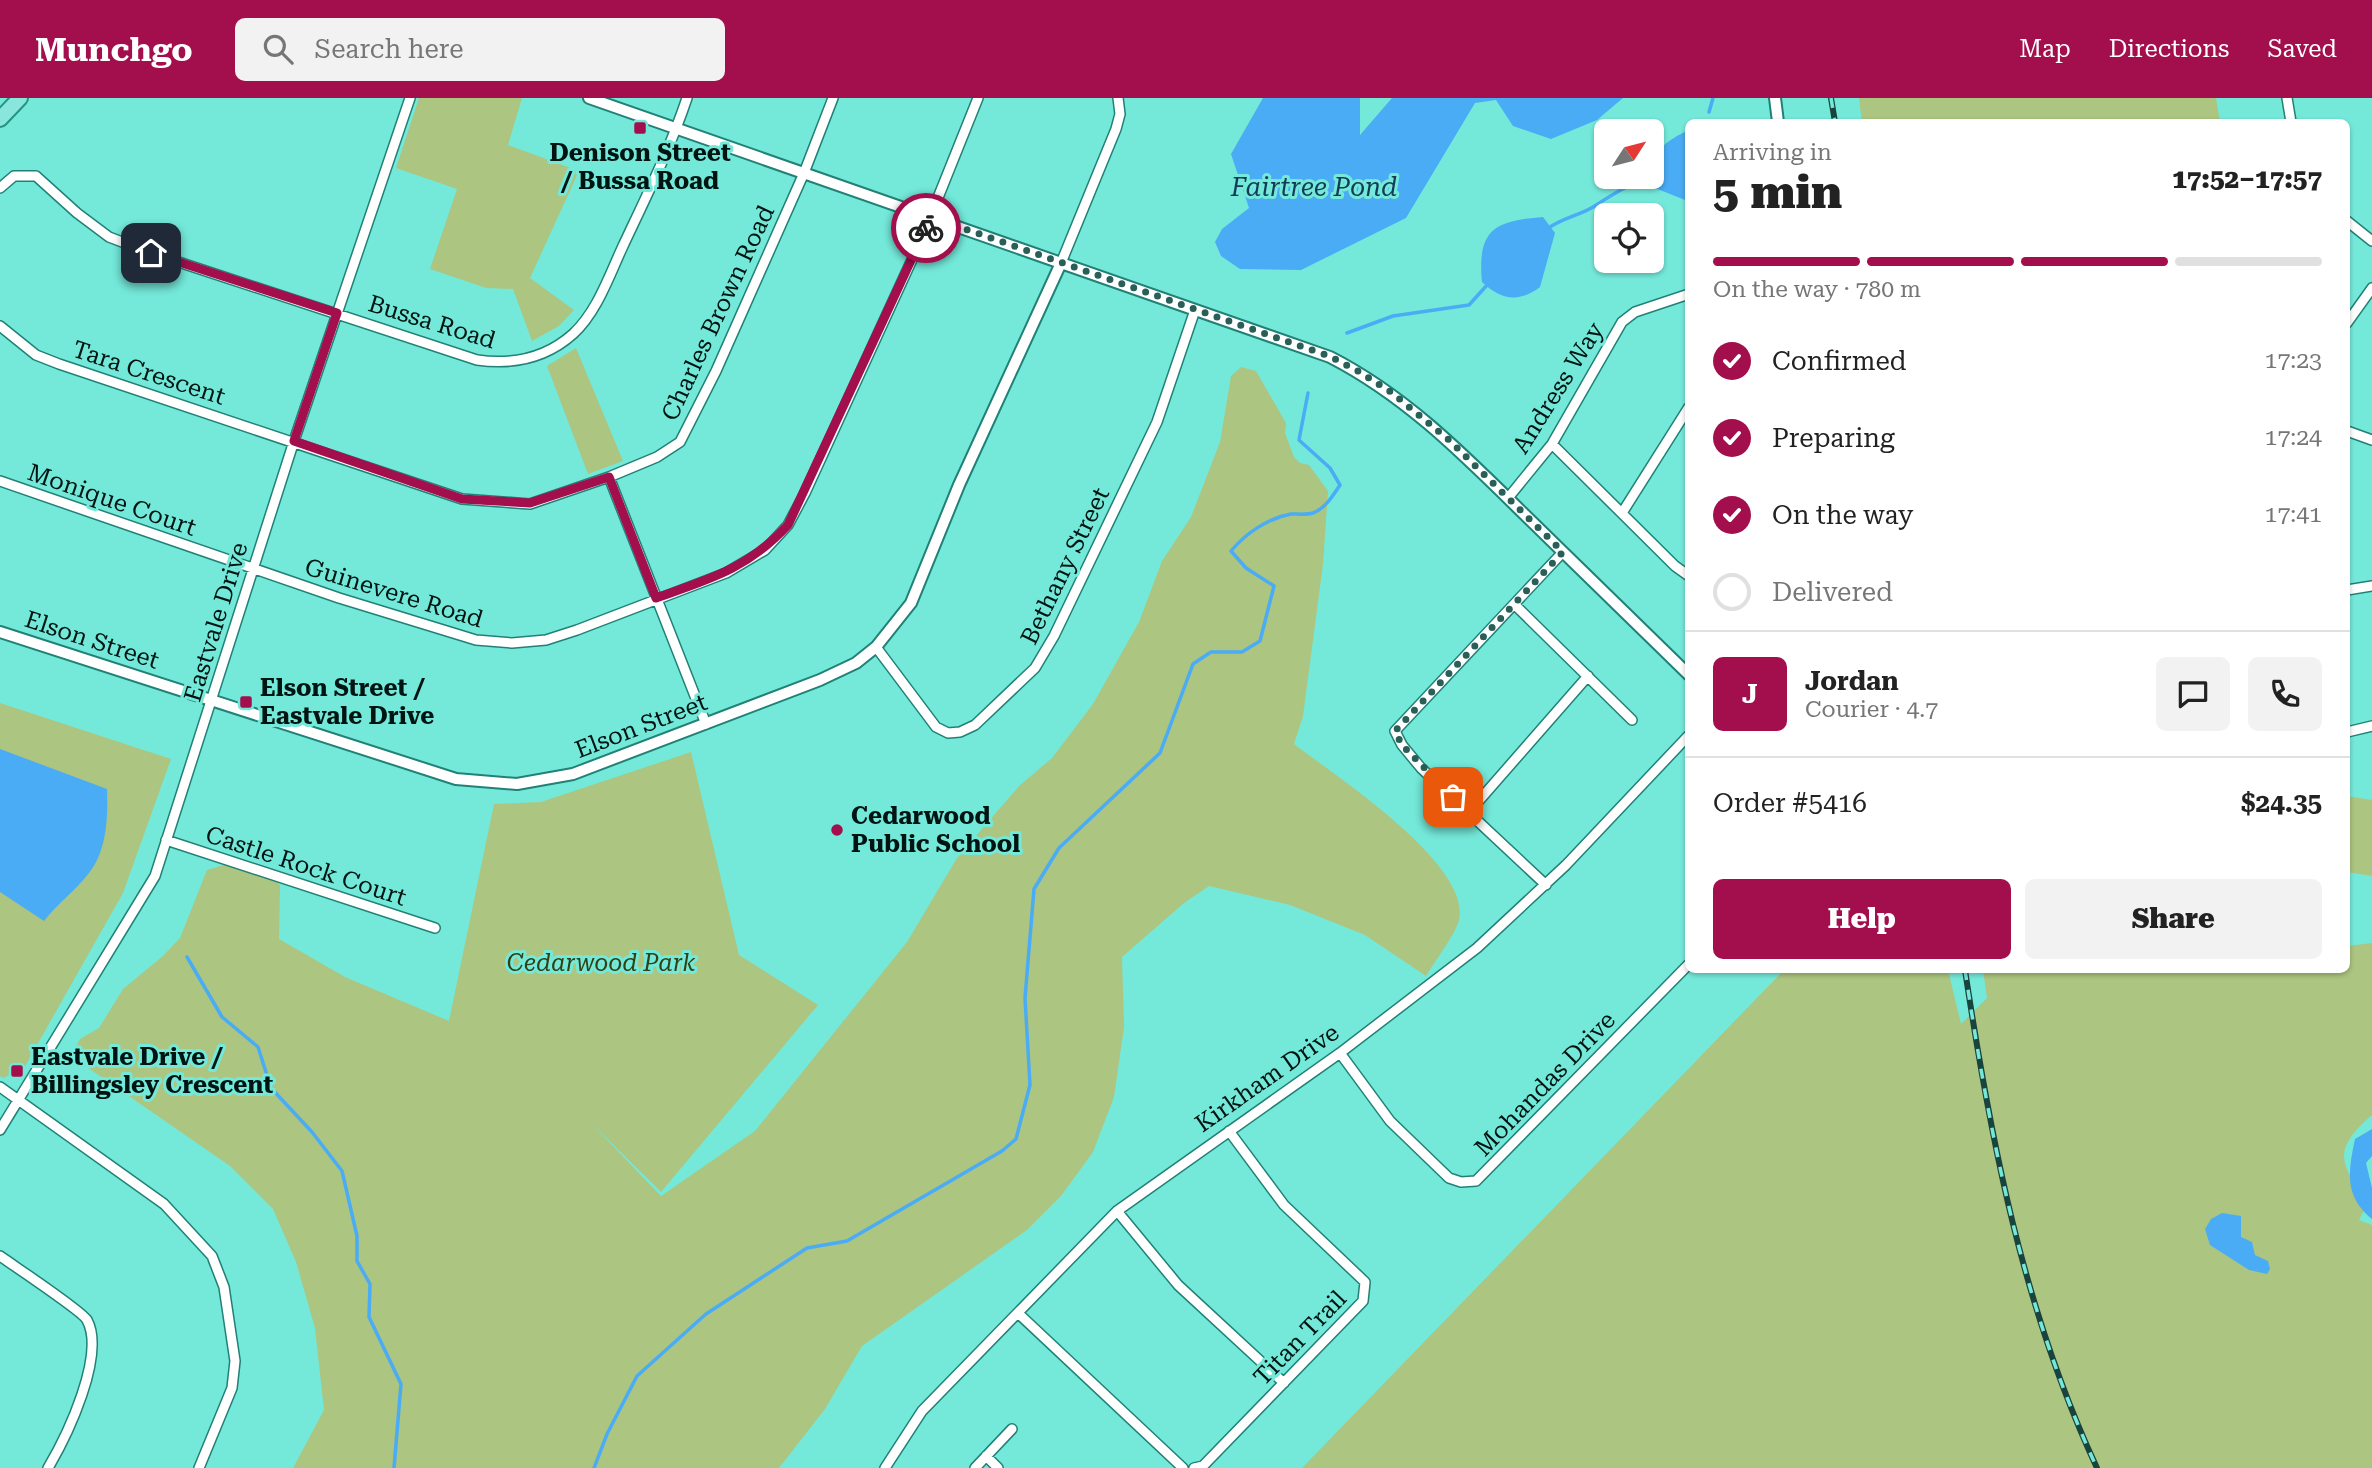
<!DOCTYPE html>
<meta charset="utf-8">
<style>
body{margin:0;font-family:"Roboto Serif",serif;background:#f2f2f2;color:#222;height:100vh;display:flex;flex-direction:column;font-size:26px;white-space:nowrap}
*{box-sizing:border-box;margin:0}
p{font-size:23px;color:#767676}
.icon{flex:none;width:38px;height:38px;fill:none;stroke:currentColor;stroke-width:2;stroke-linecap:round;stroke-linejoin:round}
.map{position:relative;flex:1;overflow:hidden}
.sheet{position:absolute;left:1685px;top:21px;width:665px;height:854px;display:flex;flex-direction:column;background:#fff;border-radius:10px;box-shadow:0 2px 5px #0004}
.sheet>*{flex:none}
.needle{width:46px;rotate:54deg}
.buttons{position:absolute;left:1594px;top:21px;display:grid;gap:14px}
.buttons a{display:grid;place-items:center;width:70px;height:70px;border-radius:10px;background:#fff;box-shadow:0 2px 5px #0004;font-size:35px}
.pin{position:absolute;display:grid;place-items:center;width:60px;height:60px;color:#fff;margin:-30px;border-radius:14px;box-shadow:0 4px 10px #0006}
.courier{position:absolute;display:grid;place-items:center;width:70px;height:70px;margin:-35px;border:5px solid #a30e4d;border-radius:50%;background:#fff;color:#222;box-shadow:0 2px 9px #0007}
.head em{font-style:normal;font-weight:800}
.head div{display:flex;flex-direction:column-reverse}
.head{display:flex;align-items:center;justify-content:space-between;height:119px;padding:0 28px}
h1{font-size:46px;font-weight:800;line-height:52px}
.bar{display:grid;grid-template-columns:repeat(4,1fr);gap:10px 7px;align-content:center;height:84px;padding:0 28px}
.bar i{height:9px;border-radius:5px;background:#e0e0e0}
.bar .selected{background:#a30e4d}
.bar p{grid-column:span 4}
.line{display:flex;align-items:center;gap:18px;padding:0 28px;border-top:2px solid #e0e0e0}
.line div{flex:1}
.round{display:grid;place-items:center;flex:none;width:74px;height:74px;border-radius:10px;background:#f2f2f2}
ol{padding:0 28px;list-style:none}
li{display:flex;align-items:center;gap:21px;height:77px}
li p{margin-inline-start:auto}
li .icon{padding:7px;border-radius:50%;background:#a30e4d;color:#fff;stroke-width:4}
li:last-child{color:#767676}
li i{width:38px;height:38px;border:4px solid #e0e0e0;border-radius:50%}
.button{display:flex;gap:14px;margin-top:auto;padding:14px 28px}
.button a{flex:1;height:80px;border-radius:10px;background:#a30e4d;color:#fff;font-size:28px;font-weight:800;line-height:80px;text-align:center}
.button a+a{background:#f2f2f2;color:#222}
header{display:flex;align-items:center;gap:42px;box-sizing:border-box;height:98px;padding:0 35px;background:#a30e4d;color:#fff}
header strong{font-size:33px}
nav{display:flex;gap:38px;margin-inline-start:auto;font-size:24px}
.search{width:490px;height:63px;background:#f2f2f2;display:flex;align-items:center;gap:18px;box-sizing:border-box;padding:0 24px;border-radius:10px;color:#767676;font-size:26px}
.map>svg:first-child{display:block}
</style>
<header>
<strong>Munchgo</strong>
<div class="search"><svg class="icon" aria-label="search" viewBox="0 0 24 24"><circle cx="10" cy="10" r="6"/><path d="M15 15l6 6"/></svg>Search here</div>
<nav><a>Map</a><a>Directions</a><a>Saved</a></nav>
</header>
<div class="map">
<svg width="2372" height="1370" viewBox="0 0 2372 1370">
<rect width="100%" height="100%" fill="#74e9da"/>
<path fill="#acc580" d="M419 0H522L508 47 579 73 530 180 574 212 559 228 532 243 513 191 486 190 430 171 457 91 396 70Z
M1859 0H2216L2220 24H1862Z
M576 250 623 363 588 376 547 268Z
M1241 269 1256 273 1286 325 1285 335 1294 359 1300 365 1309 367 1328 393 1323 466 1303 618 1294 646C1334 677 1472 766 1459 822 1455 837 1435 863 1426 878L1365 837 1290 807 1209 788 1184 805 1122 859 1124 929 1114 999 1093 1054 1061 1098 1027 1132 862 1248 825 1311 779 1370H293L324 1312 315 1230 296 1164 273 1111 230 1068 71 958 80 941 99 930 123 891 163 858 180 840 207 772 237 763 269 771 280 788 279 841 345 879 449 923 494 706 541 704 691 654 739 857 818 907 661 1094 592 1026 661 1098 755 1033 907 844 957 760 1019 688 1052 660 1093 606 1139 524 1162 463 1191 419 1220 344 1231 278Z
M0 605 171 661 123 795 24 970 3 980 0 978Z
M2347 698 2372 702V778L2347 774Z
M2372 845V1017C2333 1051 2338 1065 2368 1104L2359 1122 2372 1127V1370H1302L1784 872H1948L1961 926 1987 900 1983 872H2347V848Z"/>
<path fill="#4aacf4" d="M1263 0H1360V37L1392 0H1623L1597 22 1551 41 1513 28 1496 2 1475 5 1406 120 1301 172 1240 171 1221 158 1215 144 1222 131 1249 110 1231 56Z
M1689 32V101L1685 102 1645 86 1644 79H1652C1652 52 1666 43 1689 32Z
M1543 119 1555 135 1540 189C1519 205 1501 202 1482 184 1477 131 1495 123 1543 119Z
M0 651 107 691C108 719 107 753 89 775 76 792 58 805 44 823L0 794Z
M2372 1031V1058L2366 1065 2372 1090V1121C2344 1098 2348 1074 2355 1041Z
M2222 1115 2241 1118V1139L2252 1144 2255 1157 2268 1163 2270 1171 2267 1176 2249 1172 2210 1147 2205 1131 2211 1121Z"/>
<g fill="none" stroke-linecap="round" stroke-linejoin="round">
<path stroke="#4aacf4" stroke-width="3.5" d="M1709 14 1713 0
M1547 131C1562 120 1578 118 1593 109 1612 97 1627 87 1648 80
M1347 235 1393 218 1469 207 1488 186
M187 859 222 919 258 949 271 990 312 1034 342 1073 357 1138V1163L370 1186 369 1219 401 1286 394 1370
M594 1370 607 1336 637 1278 706 1216 807 1150 847 1143 1002 1053 1016 1041 1030 987 1025 900 1034 791 1059 750 1160 655 1193 566 1211 554H1242L1260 543 1274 488 1246 470 1231 453C1245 436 1268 420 1291 416 1298 416 1307 417 1313 415 1326 410 1333 397 1340 387L1330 370 1299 342 1308 295"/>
<defs>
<path id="minor" d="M2287 0 2291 24
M0 90 14 78H36L77 115 109 139 151 155 477 262C512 267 546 260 573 236 597 214 609 178 623 148 646 99 670 51 687 0
M2347 123 2372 143
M1061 165 1116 31 1120 16 1118 0
M2347 225 2372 190
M0 228 36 257 59 266 462 401 530 406 609 379 657 359 680 344 716 273 804 75 833 0
M2347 333 2372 342
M1552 346 1675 468 1689 478
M609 379 706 626
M0 383 339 500 476 542 512 545 546 542 577 532 726 475 765 452 788 427 805 395 921 142 978 0
M1508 400 1552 346 1622 224 1635 214 1689 196
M1622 415 1689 309
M2347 492 2372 488
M1515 507 1632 622
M876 549 936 629 948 635 960 634 975 627 1035 570 1054 538 1157 324 1195 212
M2347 634 2372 628
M1469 714 1588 578
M166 742 435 830
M1546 787 1421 670 1402 647 1395 633 1563 454
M1340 955 1390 1023 1449 1080 1461 1084 1476 1083 1689 866
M0 989 164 1106 212 1158 224 1189 235 1263 232 1290 199 1370
M0 1032 155 778 294 343 410 0
M1117 1113 1178 1187 1284 1285
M0 1158C14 1168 82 1213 87 1222 106 1257 67 1338 48 1370
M1019 1216 1183 1370
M986 1358 998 1370
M885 1370 922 1313 1117 1113 1340 955 1477 850 1566 767 1689 637
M975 1370 1012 1331
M1194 1370 1203 1368 1363 1203 1365 1184 1284 1107 1229 1033"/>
<path id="tertiary" d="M589 0 1330 259C1406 298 1463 356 1524 416 1579 470 1634 524 1689 577
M1775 0 1778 24
M0 534 456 681 517 686 573 676 820 582 856 565 876 549 911 505 959 387 1061 165"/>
<path id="primary" d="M0 21 20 0"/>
</defs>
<use href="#minor" stroke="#218176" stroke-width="12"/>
<use href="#tertiary" stroke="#218176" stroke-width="14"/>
<use href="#primary" stroke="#269286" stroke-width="18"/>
<use href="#minor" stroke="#fff" stroke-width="9"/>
<use href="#tertiary" stroke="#fff" stroke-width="10"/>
<use href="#primary" stroke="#89e6dc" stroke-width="14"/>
<defs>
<path id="rail" d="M1831 0 1835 24
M1965 872C1991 1044 2023 1211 2097 1370"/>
</defs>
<use href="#rail" stroke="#19443e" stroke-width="6"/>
<use href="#rail" stroke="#74e9da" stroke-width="3.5" stroke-dasharray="10" stroke-linecap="butt"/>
</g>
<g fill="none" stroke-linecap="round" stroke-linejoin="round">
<path stroke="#295f58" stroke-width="7" stroke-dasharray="0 12.6" d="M926 130 931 119 1329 258 1358 273 1391 294 1448 341 1563 454 1395 633 1402 647 1453 699"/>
<path stroke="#a30e4d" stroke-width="9" d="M151 155 337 215 294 343 462 401 530 405 609 379 656 500C710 481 747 471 788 427L926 130"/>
</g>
<g fill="#a30e4d" stroke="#74e9da" stroke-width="2.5">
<rect x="633" y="23" width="14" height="14" rx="3.5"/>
<rect x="239" y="597" width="14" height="14" rx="3.5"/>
<circle cx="837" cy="732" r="7"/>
<rect x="10" y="966" width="14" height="14" rx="3.5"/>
</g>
<g text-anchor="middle" stroke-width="6" stroke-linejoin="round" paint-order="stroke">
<g font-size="24" font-weight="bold" fill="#001512" stroke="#74e9da" text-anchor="start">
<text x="640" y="63" text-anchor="middle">Denison Street<tspan x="640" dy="28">/ Bussa Road</tspan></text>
<text x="260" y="598">Elson Street /<tspan x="260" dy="28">Eastvale Drive</tspan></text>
<text x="851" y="726">Cedarwood<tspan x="851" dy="28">Public School</tspan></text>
<text x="31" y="967">Eastvale Drive /<tspan x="31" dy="28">Billingsley Crescent</tspan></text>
</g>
<g font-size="24" fill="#001512" stroke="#74e9da">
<text transform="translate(718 215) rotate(-65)" y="8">Charles Brown Road</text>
<text transform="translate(432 224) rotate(17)" y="8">Bussa Road</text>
<text transform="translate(149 275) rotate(18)" y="8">Tara Crescent</text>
<text transform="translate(1558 290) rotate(-58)" y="8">Andress Way</text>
<text transform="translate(112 402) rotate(19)" y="8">Monique Court</text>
<text transform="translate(1065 468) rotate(-64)" y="8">Bethany Street</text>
<text transform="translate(394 495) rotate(17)" y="8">Guinevere Road</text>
<text transform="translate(216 524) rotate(-73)" y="8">Eastvale Drive</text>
<text transform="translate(92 542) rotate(18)" y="8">Elson Street</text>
<text transform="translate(641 628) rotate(-21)" y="8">Elson Street</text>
<text transform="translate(306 768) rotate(18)" y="8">Castle Rock Court</text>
<text transform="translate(1267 980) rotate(-35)" y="8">Kirkham Drive</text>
<text transform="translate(1545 986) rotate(-46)" y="8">Mohandas Drive</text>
<text transform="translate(1300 1240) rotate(-46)" y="8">Titan Trail</text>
</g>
<g font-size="24" font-style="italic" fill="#324014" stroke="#74e9da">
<text x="601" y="873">Cedarwood Park</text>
</g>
<g font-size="26" font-style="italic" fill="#133b58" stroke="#74e9da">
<text x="1314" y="98">Fairtree Pond</text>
</g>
</g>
</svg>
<div class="buttons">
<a><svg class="needle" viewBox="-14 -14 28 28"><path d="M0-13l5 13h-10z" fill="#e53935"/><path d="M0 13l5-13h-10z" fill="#767676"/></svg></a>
<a><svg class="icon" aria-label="locate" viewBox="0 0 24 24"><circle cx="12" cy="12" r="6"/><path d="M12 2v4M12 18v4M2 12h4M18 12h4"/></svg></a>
</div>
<div class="pin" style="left:1453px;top:699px;background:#ea580c"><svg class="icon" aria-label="bag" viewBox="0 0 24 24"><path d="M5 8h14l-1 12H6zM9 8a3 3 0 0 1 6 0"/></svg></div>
<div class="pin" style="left:151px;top:155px;background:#1f2937"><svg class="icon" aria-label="home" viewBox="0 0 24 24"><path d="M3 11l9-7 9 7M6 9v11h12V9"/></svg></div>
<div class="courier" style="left:926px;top:130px"><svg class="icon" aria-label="bike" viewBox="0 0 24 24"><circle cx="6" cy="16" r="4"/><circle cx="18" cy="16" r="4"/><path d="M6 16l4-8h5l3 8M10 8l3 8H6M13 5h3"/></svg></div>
<section class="sheet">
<div class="head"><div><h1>5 min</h1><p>Arriving in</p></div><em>17:52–17:57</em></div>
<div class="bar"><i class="selected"></i><i class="selected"></i><i class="selected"></i><i></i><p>On the way · 780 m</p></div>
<ol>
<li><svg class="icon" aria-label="check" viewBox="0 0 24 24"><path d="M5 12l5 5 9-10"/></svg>Confirmed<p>17:23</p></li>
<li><svg class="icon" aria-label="check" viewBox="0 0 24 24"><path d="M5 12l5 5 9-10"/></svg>Preparing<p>17:24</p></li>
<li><svg class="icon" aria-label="check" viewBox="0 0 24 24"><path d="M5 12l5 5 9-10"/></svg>On the way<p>17:41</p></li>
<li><i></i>Delivered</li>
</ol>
<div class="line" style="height:126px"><b class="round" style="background:#a30e4d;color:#fff">J</b><div><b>Jordan</b><p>Courier · 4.7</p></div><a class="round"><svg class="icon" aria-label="chat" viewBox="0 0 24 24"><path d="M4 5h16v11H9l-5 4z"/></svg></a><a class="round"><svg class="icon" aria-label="phone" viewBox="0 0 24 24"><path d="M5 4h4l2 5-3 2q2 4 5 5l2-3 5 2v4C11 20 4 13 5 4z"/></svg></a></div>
<div class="line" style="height:91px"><div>Order #5416</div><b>$24.35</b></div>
<div class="button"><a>Help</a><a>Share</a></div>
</section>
</div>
